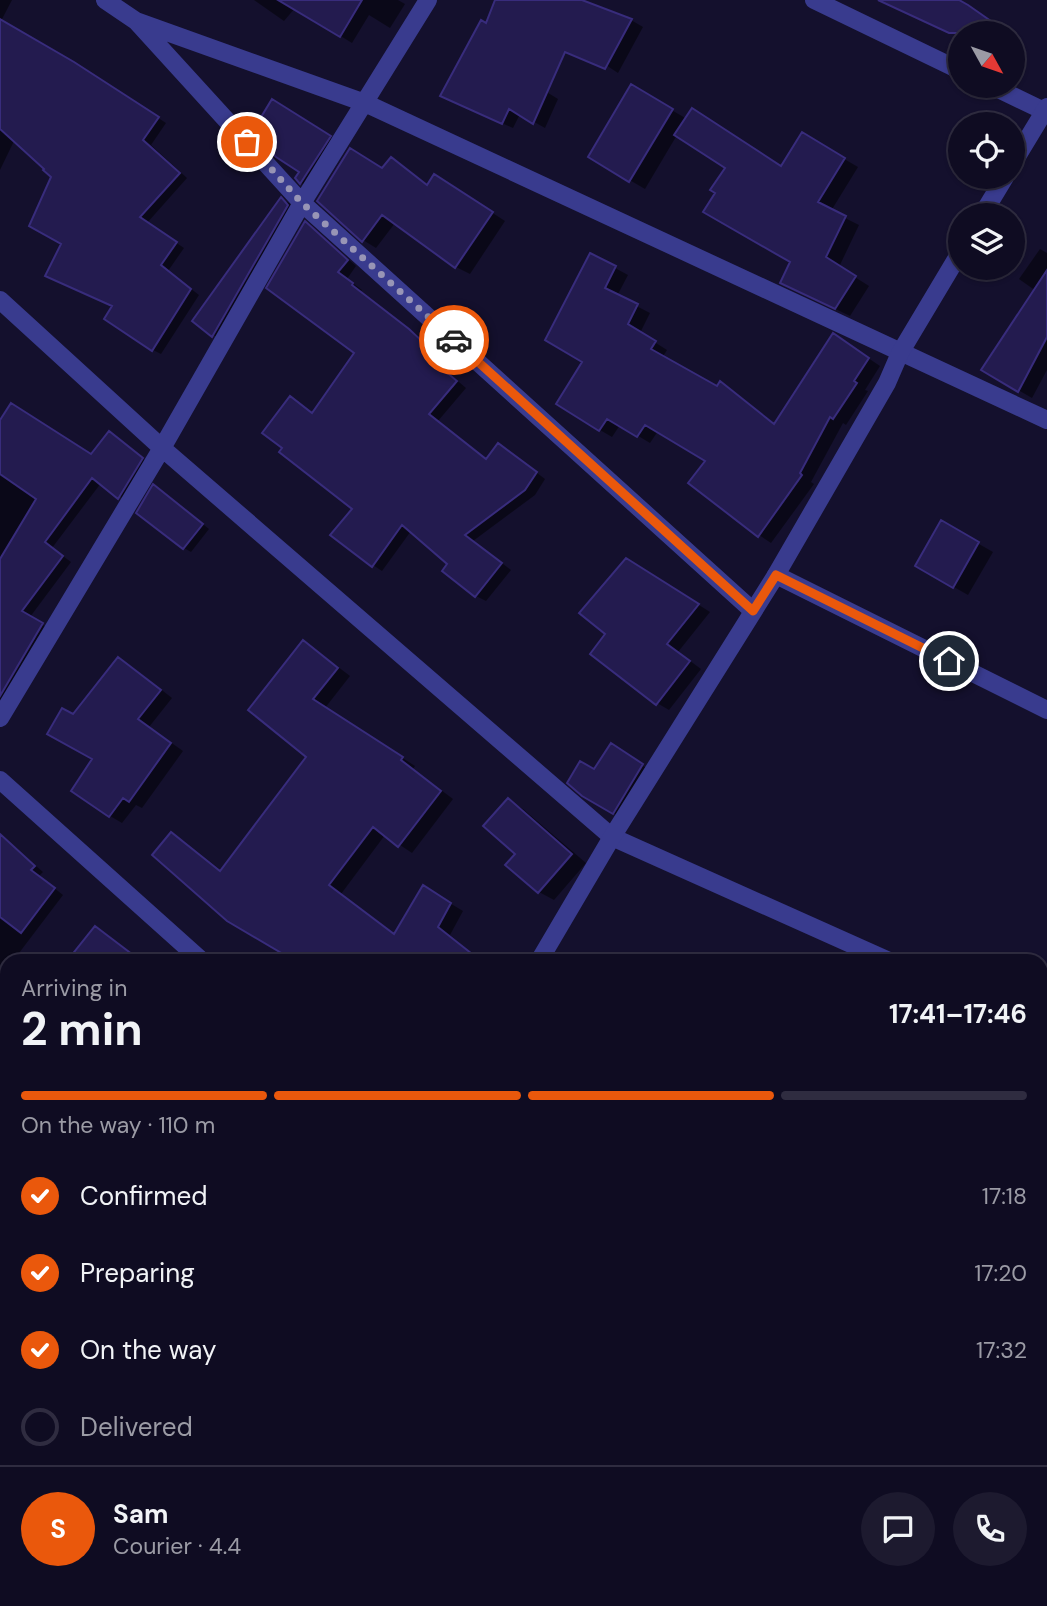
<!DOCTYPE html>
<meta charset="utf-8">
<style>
body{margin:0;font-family:"DM Sans",sans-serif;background:#1d1a2f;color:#f1f3f6;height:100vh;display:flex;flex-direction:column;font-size:26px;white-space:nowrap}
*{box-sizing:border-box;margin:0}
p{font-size:23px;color:#9b9ba5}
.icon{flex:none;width:38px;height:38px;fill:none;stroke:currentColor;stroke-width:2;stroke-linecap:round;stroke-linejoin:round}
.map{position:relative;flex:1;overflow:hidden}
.sheet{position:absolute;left:0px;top:954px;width:1048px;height:653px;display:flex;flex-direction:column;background:#0f0c22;border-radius:21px 21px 0 0;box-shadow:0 2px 5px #0004,0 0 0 2px #2f2c40}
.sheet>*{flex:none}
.needle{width:46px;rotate:130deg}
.tools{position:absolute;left:948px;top:21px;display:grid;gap:14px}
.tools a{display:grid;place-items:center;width:77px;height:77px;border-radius:50%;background:#0f0c22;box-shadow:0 2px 5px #0004,0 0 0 2px #2f2c40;font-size:35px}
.pin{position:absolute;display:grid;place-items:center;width:60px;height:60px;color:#fff;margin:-30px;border:4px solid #fff;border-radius:50%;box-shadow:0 2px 7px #0007}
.courier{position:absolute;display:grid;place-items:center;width:70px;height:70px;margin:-35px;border:5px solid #ea580c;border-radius:50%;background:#fff;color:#222;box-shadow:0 2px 9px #0007}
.head em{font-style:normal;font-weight:700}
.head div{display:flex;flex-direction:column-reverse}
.head{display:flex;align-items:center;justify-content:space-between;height:119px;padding:0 21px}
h1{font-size:46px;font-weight:700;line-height:52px}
.bar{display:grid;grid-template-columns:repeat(4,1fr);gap:10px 7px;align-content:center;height:84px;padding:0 21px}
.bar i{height:9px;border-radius:5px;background:#2f2c40}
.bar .active{background:#ea580c}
.bar p{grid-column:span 4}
.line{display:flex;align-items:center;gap:18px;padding:0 21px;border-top:2px solid #2f2c40}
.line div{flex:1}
.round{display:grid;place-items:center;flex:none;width:74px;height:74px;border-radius:37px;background:#1d1a2f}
ol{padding:0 21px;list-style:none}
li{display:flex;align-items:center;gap:21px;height:77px}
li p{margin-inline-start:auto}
li .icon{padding:7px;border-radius:50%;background:#ea580c;color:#fff;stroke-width:4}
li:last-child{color:#9b9ba5}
li i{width:38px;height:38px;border:4px solid #2f2c40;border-radius:50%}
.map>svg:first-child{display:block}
</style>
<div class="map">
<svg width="1047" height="1606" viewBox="0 0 1047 1606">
<rect width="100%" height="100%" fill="#14102d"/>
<path fill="#0007" d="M0 0H12L1 21 83 69 166 123 151 145 187 178 147 223 184 248 168 271 199 295 161 354 153 350 114 306 63 243 53 177 14 141 0 170Z
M254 0H398L405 4 390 28 369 15 352 43 295 8 284 21Z
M507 0H577L631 20 643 27 618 73Z
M480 51 558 99 545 128 520 114 513 128 453 101Z
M632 87 687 119 782 168 803 135 858 167 831 211 859 225 839 267 869 286 850 316 782 283 792 261 717 193 727 167 677 135 645 189 590 157Z
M287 110 344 145 316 191 301 183 297 178 301 171Z
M391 159 404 167 429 186 448 184 505 221 470 274 456 267 395 223 376 248 363 240 383 170Z
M281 199 294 206 225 343 194 321Z
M305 223 315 229 356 266 347 279 362 290 360 292 419 336 444 360 439 365 466 388 438 421 487 460 508 451 545 479 535 495 473 541 511 570 486 601 476 596 445 570 449 564 411 531 382 571 373 565 354 509 313 414 356 353Z
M1040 249 1047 253V370L1032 398 983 370 1036 291 1019 279Z
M591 255 628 275 617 296 650 313 640 333 667 350 662 358 717 388 721 384 733 391 775 424 846 343 880 366 865 390 868 391 846 425 843 423 811 482 814 484 771 543 759 535 707 460 658 431 650 443 620 425 612 437 600 430 584 361Z
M0 423 92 456 118 439 151 465 128 502 101 483 52 548 71 562 30 617 51 630 0 712Z
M161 491 209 529 191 552 184 548Z
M942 523 993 552 968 595 917 566Z
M639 567 710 612 678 652 701 669 669 710 657 703 607 634Z
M303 642 316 650 350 676 325 708 415 766 413 769 453 799 412 853 385 835 341 894 395 935 423 887 463 911 450 935 473 954 469 961H329L171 834 184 841 222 871 309 756Z
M119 659 131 666 172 698 149 727 183 751 142 808 136 805 122 823 110 816 94 759 73 716Z
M623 753 654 773 625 820 583 795 595 772Z
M508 800 523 809 586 863 554 900 539 892 517 854Z
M0 835 43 872 39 876 63 895 13 961H7V968L4 973 0 971Z
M0 1031 7 1036V1048L0 1059Z
M0 1157 5 1162 0 1168Z
M0 1238 7 1241 6 1274 0 1272Z
M0 1386 7 1390V1515L1 1511 0 1512Z"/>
<path fill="#231b4f" stroke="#382c7c" stroke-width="2" d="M278 0H362L340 37Z
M495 0H582L632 19 605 69 565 52 533 124 509 109 502 124 440 96 481 20 486 23Z
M878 0H959L968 5 1008 33H949Z
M0 19 74 62 159 117 143 140 180 173 140 217 177 242 161 265 191 289 152 351 104 319 112 306 45 276 61 244 29 226 51 177 43 170 44 169 0 129Z
M631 84 673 109 629 182 588 157Z
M272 99 331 136 300 184 295 178 299 172 276 157 252 132Z
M692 108 781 166 802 132 845 158 818 202 846 216 826 257 856 276 835 309 780 283 790 262 703 212 715 193 710 190 725 168 674 135Z
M350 148 382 168 391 157 427 185 434 174 493 212 455 268 382 215 362 242 317 201Z
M281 197 288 205 212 337 192 321Z
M305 221 348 260 338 272 353 283 352 285 409 329 436 354 431 359 457 381 429 414 486 459 498 443 537 472 525 490 465 535 502 563 475 597 442 571 447 564 402 525 372 567 330 535 352 509 279 452 282 448 262 433 290 396 312 413 354 353 266 288Z
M590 253 616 266 605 288 638 304 628 324 656 341 651 349 717 386 720 381 774 424 833 333 869 358 854 381 857 383 833 419 830 417 800 473 802 475 758 537 688 483 705 461 645 425 637 437 607 419 599 431 556 404 582 362 545 340Z
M1047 270V337L1018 392 981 370Z
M11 403 91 454 109 431 143 458 118 499 92 478 45 542 63 556 22 611 43 623 0 696V559L36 499 0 474V420Z
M153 484 203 524 183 549 136 513Z
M941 520 979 542 953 588 915 566Z
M626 558 699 604 667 644 690 661 656 705 590 654 605 634 579 613Z
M303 640 338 668 313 699 403 757 401 760 441 791 398 847 373 827 329 885 394 934 423 885 451 903 438 927 481 961H295L227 921 152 855 171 832 220 871 306 757 248 710Z
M118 657 161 690 138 719 171 743 129 802 123 798 109 817 71 791 92 759 47 734 62 708 73 714Z
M611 743 643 764 613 814 582 796 567 783 580 761 594 769Z
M508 798 572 854 538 893 505 865 515 854 483 826Z
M0 834 35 866 31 870 55 888 21 933 0 917Z
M95 926 141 961H67Z"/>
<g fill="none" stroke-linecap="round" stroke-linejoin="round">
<path stroke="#393b8e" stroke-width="18" d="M105 0 136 21 302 203 753 611
M814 0 961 71
M136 21 365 103 1047 420
M992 86 1044 111
M0 300 162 448 612 837 889 961
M776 575 1047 710
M0 718 162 448 302 203 428 0
M0 780 202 961
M1041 1034 1047 1037
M0 1308 7 1296
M1041 1319 1047 1312
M230 1600 238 1606
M582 1600 589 1606
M947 1600 954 1606
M802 1606 808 1600"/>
<path stroke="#393b8e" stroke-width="18" d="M1013 163 1047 107
M982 215 1005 177
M539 961 612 837 776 575 887 383 900 353 961 251
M155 1606 158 1600"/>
</g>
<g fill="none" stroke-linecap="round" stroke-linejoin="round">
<path stroke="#9895b6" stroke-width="7" stroke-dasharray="0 12.6" d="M247 142 302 203 454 340"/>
<path stroke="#ea580c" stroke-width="9" d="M454 340 753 611 776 575 949 661"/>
</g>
</svg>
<div class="tools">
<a><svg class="needle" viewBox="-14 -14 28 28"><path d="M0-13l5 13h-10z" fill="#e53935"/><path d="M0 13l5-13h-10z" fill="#9b9ba5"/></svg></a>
<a><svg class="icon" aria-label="locate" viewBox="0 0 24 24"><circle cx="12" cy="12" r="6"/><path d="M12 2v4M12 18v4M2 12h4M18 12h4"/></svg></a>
<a><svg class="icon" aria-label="layers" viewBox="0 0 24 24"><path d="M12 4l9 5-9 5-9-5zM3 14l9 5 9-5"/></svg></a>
</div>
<div class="pin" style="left:247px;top:142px;background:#ea580c"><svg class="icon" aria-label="bag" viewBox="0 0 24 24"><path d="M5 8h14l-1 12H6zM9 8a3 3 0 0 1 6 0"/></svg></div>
<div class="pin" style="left:949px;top:661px;background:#1f2937"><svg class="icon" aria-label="home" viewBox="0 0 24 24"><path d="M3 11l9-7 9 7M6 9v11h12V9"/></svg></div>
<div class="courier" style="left:454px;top:340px"><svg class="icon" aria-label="car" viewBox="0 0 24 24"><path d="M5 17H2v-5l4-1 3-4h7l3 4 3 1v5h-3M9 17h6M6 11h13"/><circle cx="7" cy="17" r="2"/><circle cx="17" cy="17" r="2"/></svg></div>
<section class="sheet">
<div class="head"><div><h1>2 min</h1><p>Arriving in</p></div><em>17:41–17:46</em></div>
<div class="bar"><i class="active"></i><i class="active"></i><i class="active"></i><i></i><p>On the way · 110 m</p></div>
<ol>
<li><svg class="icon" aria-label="check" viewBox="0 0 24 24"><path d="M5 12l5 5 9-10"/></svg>Confirmed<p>17:18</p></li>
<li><svg class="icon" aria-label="check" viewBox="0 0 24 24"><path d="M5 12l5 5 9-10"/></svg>Preparing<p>17:20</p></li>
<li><svg class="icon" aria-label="check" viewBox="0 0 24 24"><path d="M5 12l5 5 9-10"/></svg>On the way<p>17:32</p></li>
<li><i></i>Delivered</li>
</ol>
<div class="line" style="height:126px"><b class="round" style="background:#ea580c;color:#fff">S</b><div><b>Sam</b><p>Courier · 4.4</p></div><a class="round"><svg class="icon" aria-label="chat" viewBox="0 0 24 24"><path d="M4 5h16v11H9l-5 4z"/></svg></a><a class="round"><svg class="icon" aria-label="phone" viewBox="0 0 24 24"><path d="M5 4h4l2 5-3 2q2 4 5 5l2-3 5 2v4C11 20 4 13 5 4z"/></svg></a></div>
</section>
</div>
